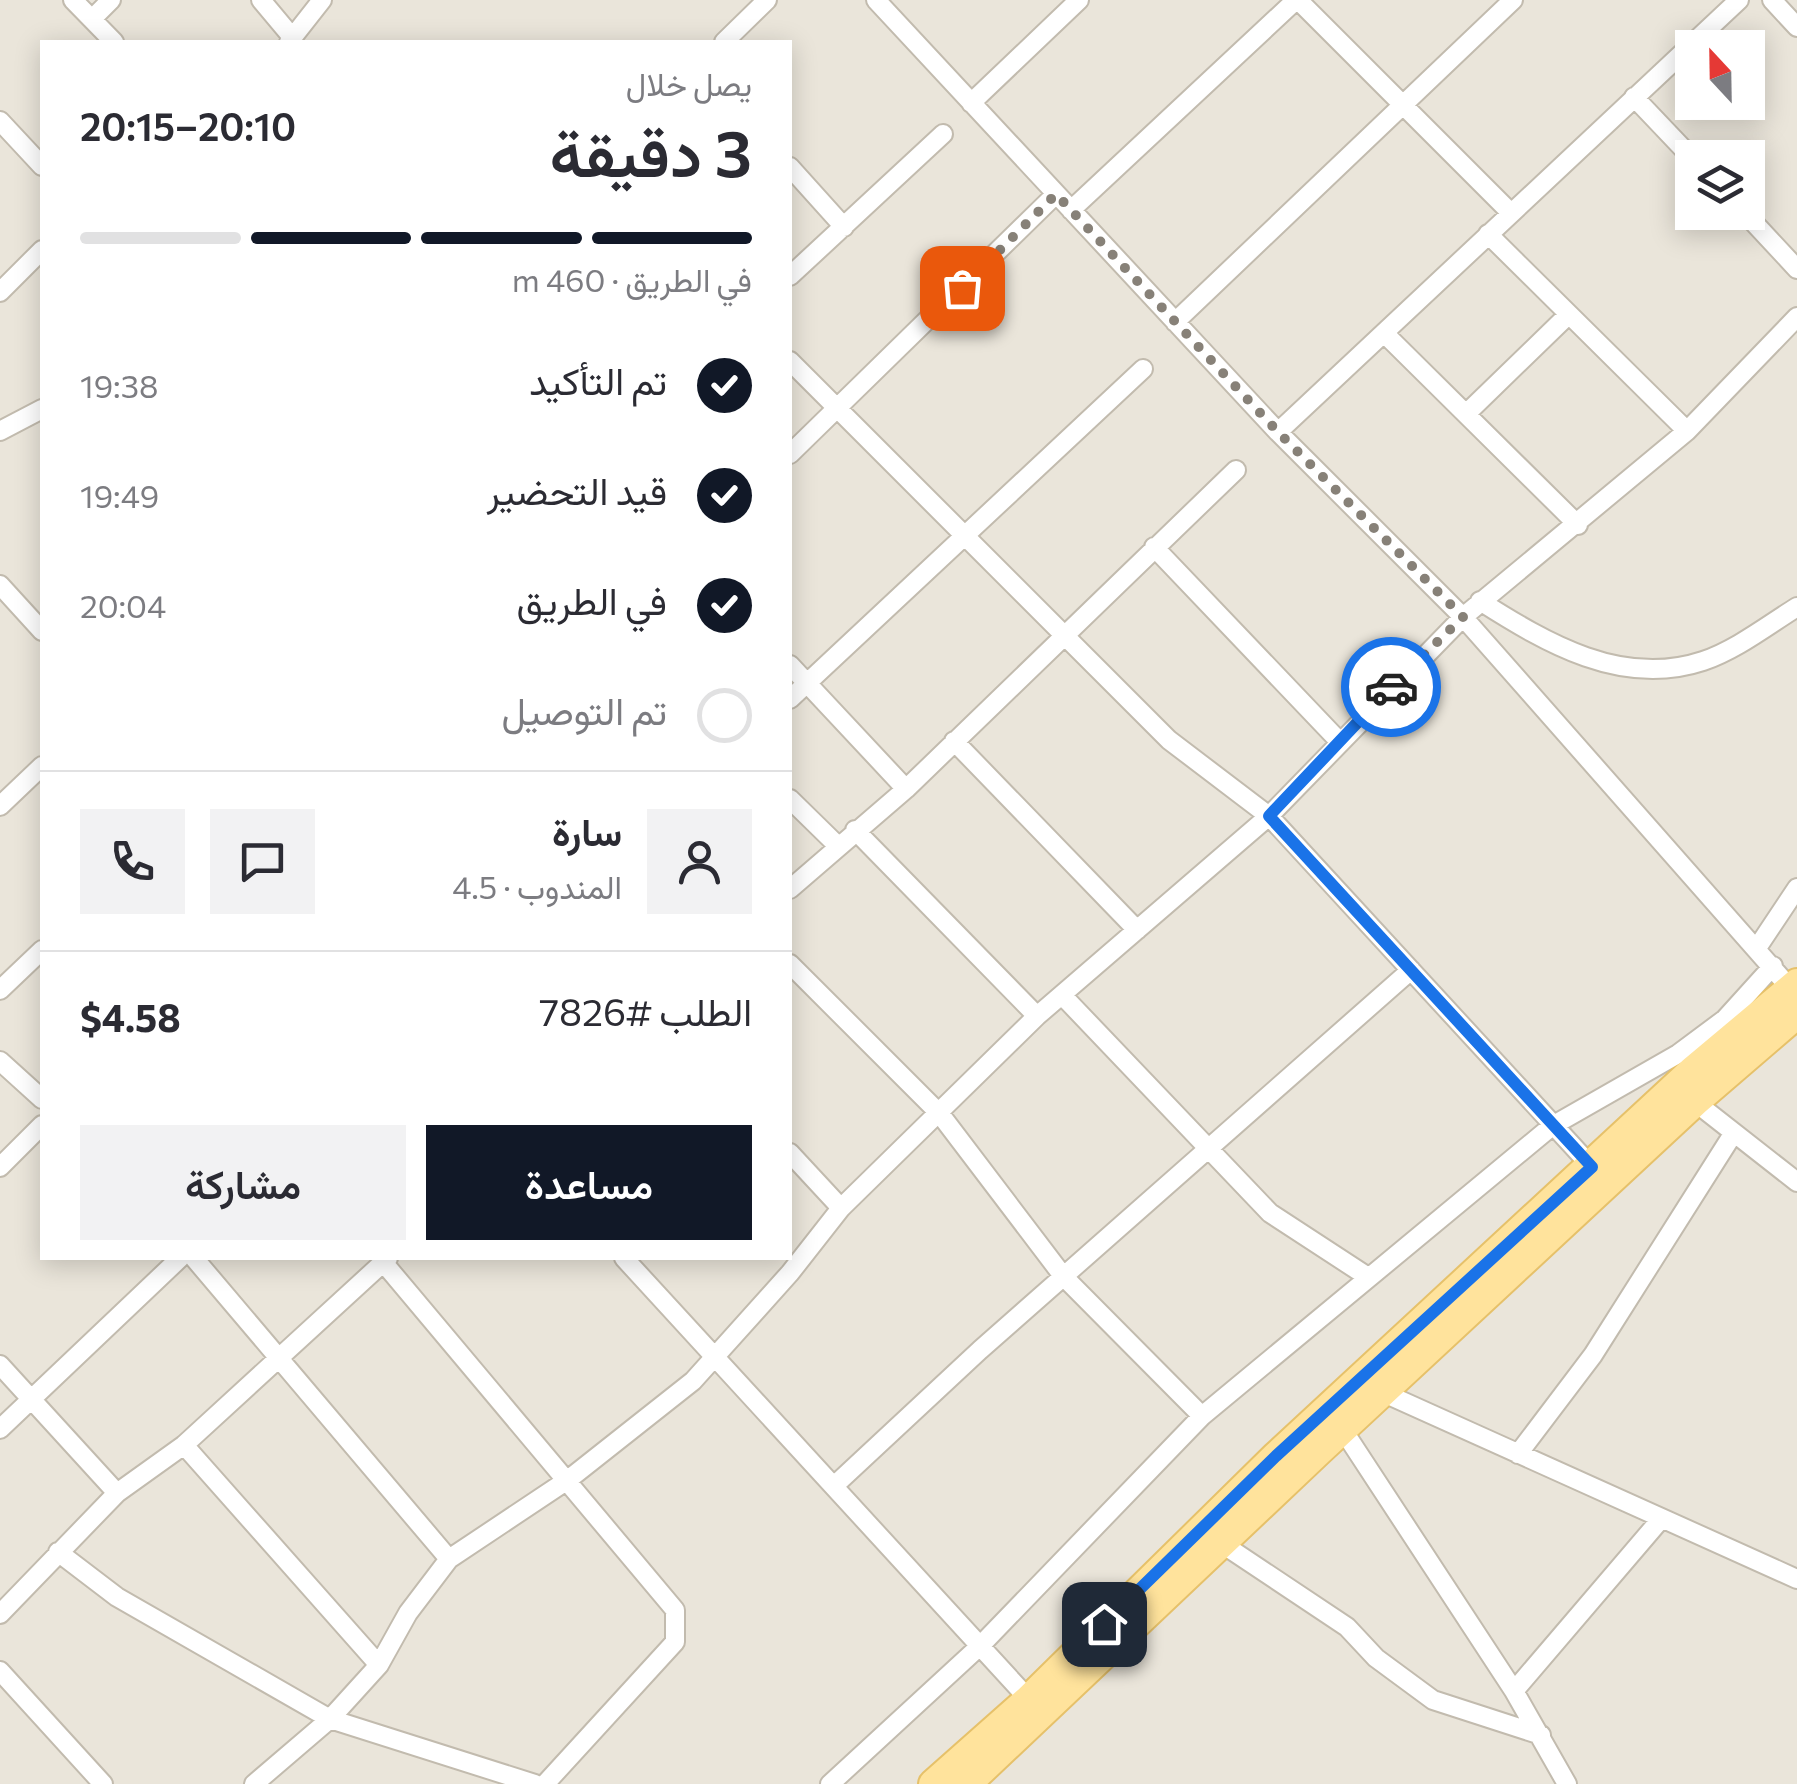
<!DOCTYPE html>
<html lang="ar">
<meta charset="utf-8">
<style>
body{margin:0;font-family:Commissioner,Vazirmatn,sans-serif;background:#f2f2f3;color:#2b2b33;direction:rtl;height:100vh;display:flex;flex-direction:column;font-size:38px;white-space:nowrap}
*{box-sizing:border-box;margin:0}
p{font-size:32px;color:#7c7c81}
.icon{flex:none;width:55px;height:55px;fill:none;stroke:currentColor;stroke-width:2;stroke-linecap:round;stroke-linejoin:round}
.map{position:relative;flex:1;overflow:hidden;direction:ltr}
.side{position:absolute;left:40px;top:40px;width:752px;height:1220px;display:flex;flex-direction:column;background:#fff;border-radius:0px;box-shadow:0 5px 25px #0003;direction:rtl}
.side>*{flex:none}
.needle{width:65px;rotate:338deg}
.controls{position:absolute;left:1675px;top:30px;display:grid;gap:20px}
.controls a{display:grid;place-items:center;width:90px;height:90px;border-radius:0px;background:#fff;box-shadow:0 5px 25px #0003;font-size:50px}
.pin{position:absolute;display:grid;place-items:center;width:85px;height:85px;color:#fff;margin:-42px;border-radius:20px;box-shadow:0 5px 15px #0006}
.courier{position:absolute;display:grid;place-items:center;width:100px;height:100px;margin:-50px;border:8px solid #1a73e8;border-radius:50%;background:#fff;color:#222;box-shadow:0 2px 12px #0007}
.summary em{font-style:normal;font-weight:600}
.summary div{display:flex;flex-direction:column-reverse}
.summary{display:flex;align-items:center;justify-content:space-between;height:170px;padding:0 40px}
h1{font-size:65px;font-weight:600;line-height:75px}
.bar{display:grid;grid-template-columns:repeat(4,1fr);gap:15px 10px;align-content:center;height:120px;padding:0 40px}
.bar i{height:12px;border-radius:8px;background:#e1e1e2}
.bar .active{background:#111827}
.bar p{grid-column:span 4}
.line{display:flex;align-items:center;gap:25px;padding:0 40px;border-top:2px solid #e1e1e2}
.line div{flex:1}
.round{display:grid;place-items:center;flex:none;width:105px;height:105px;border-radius:0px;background:#f2f2f3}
ol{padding:0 40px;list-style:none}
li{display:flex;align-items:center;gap:30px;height:110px}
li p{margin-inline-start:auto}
li .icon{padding:10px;border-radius:50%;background:#111827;color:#fff;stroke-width:4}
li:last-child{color:#7c7c81}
li i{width:55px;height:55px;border:5px solid #e1e1e2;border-radius:50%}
.primary-button{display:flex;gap:20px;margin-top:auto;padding:20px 40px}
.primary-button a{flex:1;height:115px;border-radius:0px;background:#111827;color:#fff;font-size:40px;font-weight:600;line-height:115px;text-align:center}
.primary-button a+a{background:#f2f2f3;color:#2b2b33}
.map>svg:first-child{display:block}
</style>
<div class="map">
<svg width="1797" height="1784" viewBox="0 0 1797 1784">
<rect width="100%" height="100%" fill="#f6f3ec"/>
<path fill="#eae5da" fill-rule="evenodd" d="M0 0H1797V1784H0ZM42 42H790V1258H42ZM1692 48H1748V102H1692ZM1692 158H1748V212H1692Z"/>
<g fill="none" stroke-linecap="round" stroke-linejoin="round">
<defs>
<path id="street" d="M73 0 114 42
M261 0 292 37
M876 0 1278 432 1463 617 1791 989
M1298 0 1511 213
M1772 0 1797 27
M92 19 111 0
M289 42 322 0
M724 42 767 0
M1634 97 1692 158
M971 103 1079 0
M0 121 42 166
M790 167 844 227
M1071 210 1296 0
M1744 212 1797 269
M1488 234 1687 431
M790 276 943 134
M0 292 42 250
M1175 322 1513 0
M1385 334 1578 525
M790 361 1169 740 1269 816 1592 1167
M1467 413 1567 316
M0 431 42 409
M1278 432 1739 0
M790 454 1056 194
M1154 547 1339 741
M0 585 42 631
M1480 601C1546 643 1622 688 1703 661 1736 650 1768 625 1797 607
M790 665 906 789
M790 699 1143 369
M954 741 1137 930
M790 799 838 846
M0 806 42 766
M855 830 1037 1016
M790 889 906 789 1236 470
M1757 948 1797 888
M790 964 940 1114 1063 1276 1202 1416
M0 990 42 950
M1062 995 1270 1213 1368 1277
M0 1061 42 1099
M1695 1102 1797 1182
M790 1153 841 1208
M0 1167 42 1125
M194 1258 449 1559
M624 1258 1036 1707
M383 1262 675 1610V1642L545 1784
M0 1365 117 1493
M1384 1393 1797 1579
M0 1429 180 1258
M1343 1430 1514 1691 1567 1784
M184 1445 379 1665
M1518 1454 1593 1355 1733 1134
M835 1485 980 1350 1411 970
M1221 1543 1347 1627 1376 1658 1433 1700 1541 1735
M58 1552 117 1597 330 1719 535 1784
M0 1614 117 1493 184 1445 388 1258
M0 1671 103 1784
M1514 1691 1661 1519
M254 1784 330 1719 379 1665 408 1613 449 1559 569 1479 693 1381 790 1273 841 1208 1037 1016 1269 816 1463 617 1687 431 1797 317
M830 1784 981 1645 1202 1416 1552 1126 1678 1054 1725 1019 1773 966"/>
<path id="primary" d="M933 1784 1029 1699 1276 1456 1692 1071 1797 983
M967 1784 1318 1452 1695 1102 1797 1014"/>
</defs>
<use href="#street" stroke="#c2bbae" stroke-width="22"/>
<use href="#primary" stroke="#e6c16a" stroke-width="32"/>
<use href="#street" stroke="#fff" stroke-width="18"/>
<use href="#primary" stroke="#ffe39c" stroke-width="28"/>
</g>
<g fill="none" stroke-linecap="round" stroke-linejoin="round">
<path stroke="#878178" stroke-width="10" stroke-dasharray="0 18" d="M962 288 1056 194 1278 432 1463 617 1391 687"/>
<path stroke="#1a73e8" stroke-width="12" d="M1104 1624 1276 1456 1592 1167 1269 816 1391 687"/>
</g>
</svg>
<div class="controls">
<a><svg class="needle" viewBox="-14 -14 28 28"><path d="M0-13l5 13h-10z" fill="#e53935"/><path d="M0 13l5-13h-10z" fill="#7c7c81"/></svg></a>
<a><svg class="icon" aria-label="layers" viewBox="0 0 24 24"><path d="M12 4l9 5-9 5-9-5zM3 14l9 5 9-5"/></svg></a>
</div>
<div class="pin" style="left:962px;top:288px;background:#ea580c"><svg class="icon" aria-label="bag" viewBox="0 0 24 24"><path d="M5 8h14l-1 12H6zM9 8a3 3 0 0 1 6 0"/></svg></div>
<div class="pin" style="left:1104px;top:1624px;background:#1f2937"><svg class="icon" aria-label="home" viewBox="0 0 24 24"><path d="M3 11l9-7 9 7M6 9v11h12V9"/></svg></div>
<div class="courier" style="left:1391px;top:687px"><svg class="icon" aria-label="car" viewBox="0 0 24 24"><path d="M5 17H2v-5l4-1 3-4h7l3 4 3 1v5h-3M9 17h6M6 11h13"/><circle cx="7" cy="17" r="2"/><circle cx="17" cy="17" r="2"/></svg></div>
<section class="side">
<div class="summary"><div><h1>3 دقيقة</h1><p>يصل خلال</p></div><em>20:10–20:15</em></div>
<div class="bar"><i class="active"></i><i class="active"></i><i class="active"></i><i></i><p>في الطريق · 460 m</p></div>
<ol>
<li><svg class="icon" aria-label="check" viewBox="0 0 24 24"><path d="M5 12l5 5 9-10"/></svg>تم التأكيد<p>19:38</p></li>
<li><svg class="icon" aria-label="check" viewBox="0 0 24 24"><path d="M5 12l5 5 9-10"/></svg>قيد التحضير<p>19:49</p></li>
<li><svg class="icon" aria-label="check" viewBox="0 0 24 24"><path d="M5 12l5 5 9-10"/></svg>في الطريق<p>20:04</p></li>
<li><i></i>تم التوصيل</li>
</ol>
<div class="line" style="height:180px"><a class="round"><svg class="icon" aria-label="person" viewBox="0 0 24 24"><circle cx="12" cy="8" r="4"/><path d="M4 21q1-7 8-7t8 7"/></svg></a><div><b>سارة</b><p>المندوب · 4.5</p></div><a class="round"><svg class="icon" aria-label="chat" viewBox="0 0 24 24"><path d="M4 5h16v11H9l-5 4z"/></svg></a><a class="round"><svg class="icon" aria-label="phone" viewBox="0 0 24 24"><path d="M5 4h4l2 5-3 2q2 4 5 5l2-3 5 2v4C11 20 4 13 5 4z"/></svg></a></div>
<div class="line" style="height:130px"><div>الطلب #7826</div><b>$4.58</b></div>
<div class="primary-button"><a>مساعدة</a><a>مشاركة</a></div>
</section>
</div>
